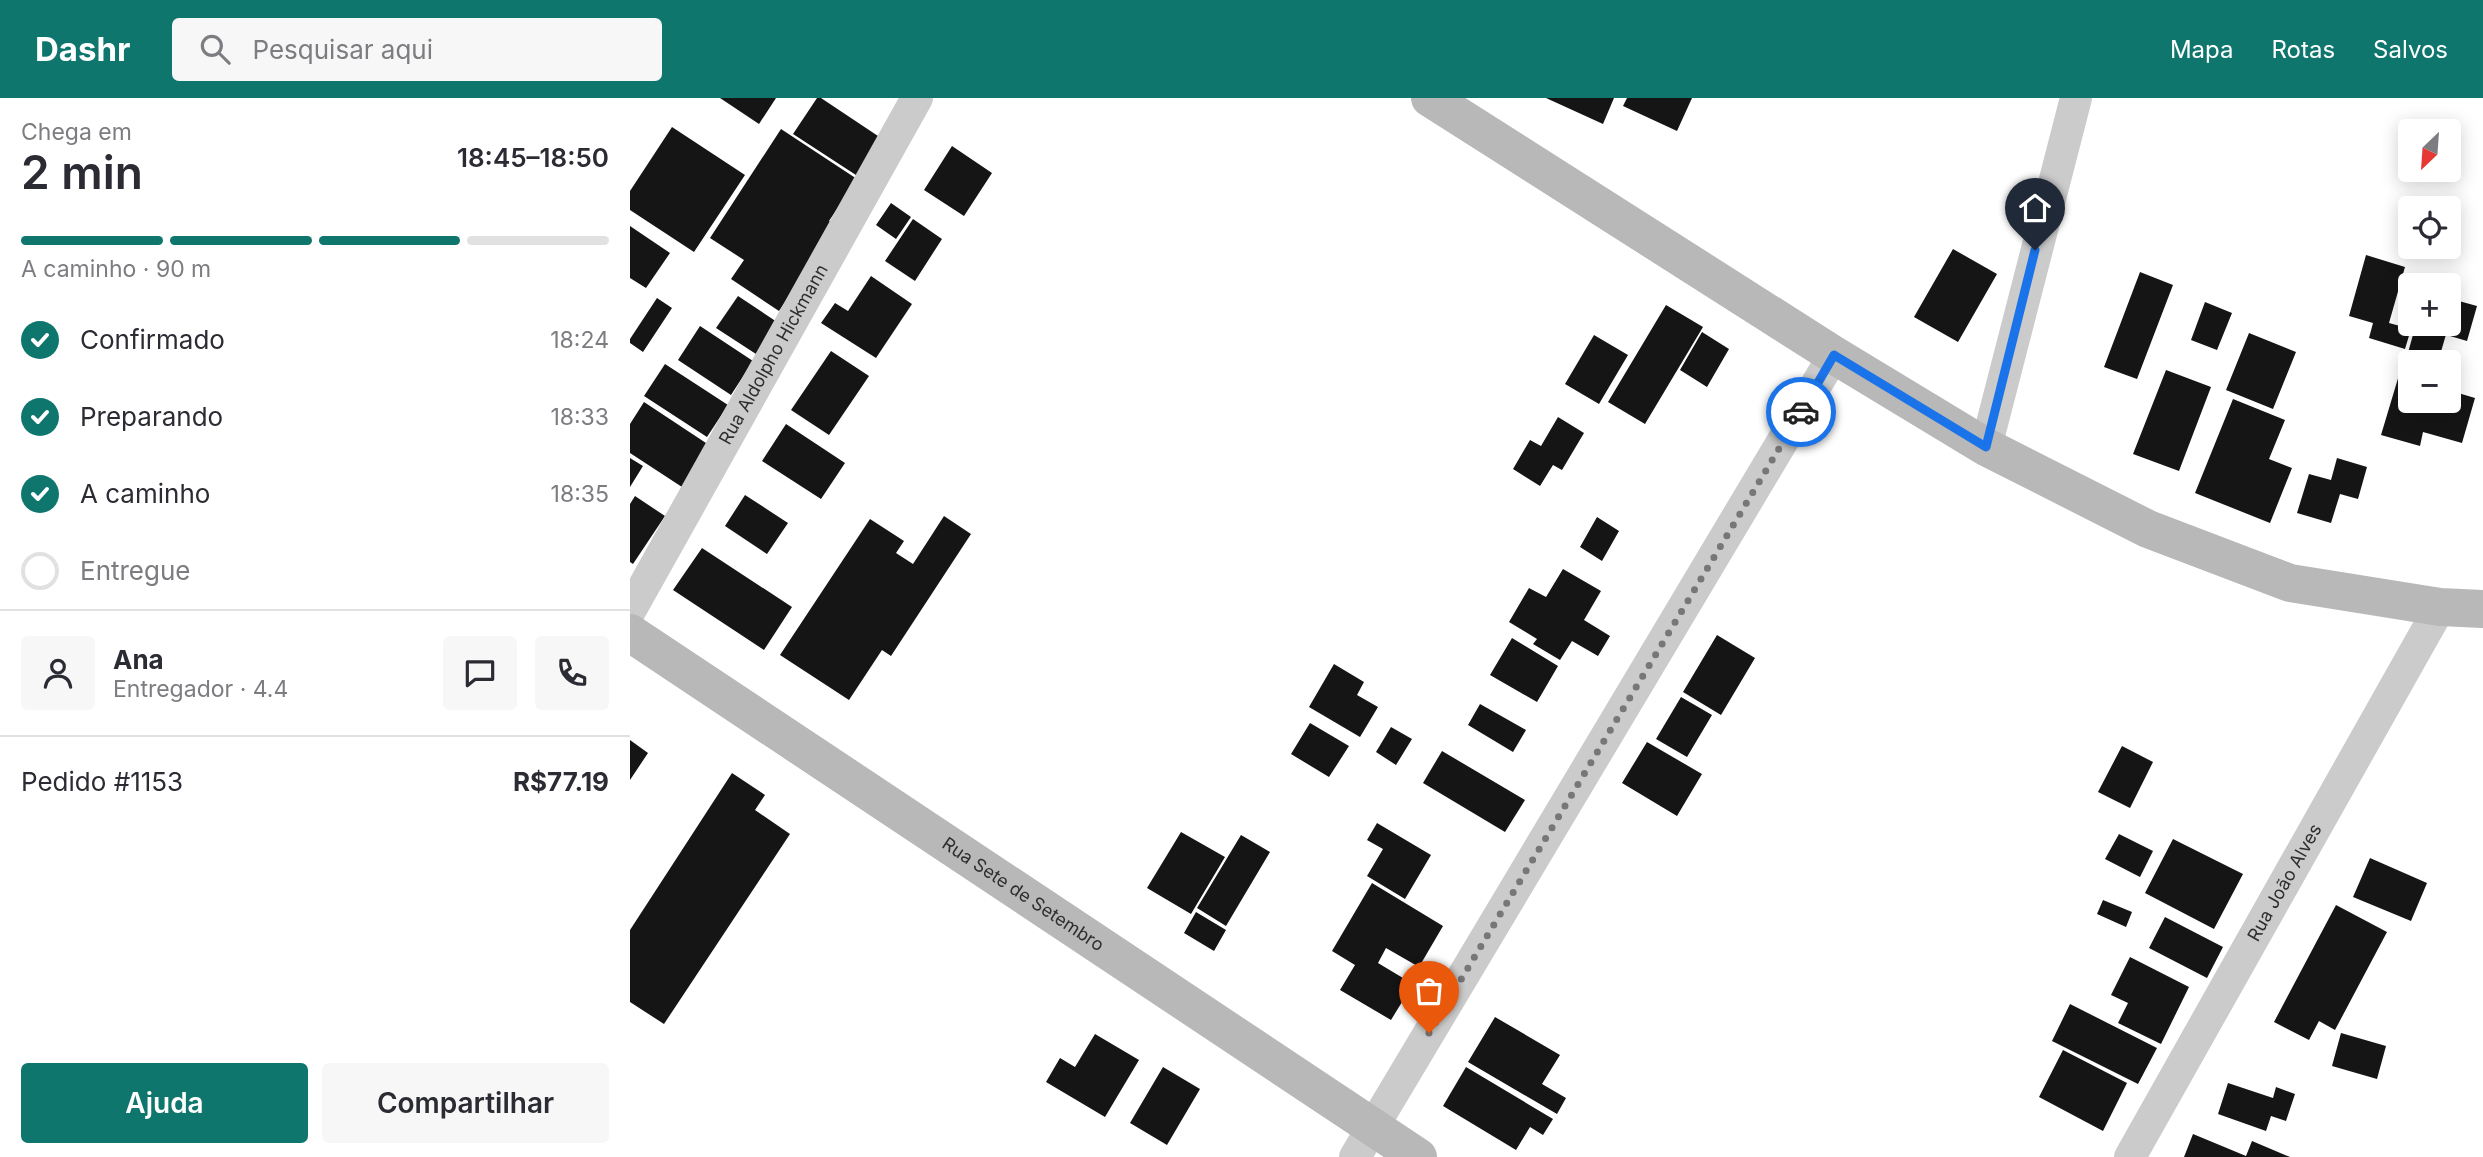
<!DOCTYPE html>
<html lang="pt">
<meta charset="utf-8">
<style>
body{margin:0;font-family:Inter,sans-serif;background:#f7f7f7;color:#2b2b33;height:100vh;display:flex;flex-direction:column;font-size:26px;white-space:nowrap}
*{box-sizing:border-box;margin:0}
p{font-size:23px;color:#7c7c81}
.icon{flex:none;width:38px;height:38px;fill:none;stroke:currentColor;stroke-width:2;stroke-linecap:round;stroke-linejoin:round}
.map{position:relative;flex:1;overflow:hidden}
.sheet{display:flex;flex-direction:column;background:#fff;width:630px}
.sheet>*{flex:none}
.needle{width:46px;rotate:205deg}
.fabs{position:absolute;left:1768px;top:21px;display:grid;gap:14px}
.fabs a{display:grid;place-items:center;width:63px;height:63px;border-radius:7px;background:#fff;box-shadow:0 4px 18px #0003;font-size:35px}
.pin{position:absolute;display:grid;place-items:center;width:60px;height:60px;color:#fff;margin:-72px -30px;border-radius:50% 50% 50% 0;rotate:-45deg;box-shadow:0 0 7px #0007}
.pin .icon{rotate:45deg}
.courier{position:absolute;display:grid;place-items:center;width:70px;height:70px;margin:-35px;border:5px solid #1a73e8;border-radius:50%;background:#fff;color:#222;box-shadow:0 2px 9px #0007}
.headline em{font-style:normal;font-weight:600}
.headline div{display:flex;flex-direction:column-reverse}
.headline{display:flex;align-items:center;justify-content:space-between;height:119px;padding:0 21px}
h1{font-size:46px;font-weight:600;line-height:52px}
.bar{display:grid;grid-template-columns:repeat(4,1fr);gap:10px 7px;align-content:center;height:84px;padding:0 21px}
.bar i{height:9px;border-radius:5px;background:#e1e1e2}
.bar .current{background:#0f766e}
.bar p{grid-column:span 4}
.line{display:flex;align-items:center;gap:18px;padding:0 21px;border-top:2px solid #e1e1e2}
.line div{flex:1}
.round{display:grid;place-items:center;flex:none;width:74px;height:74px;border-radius:7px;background:#f7f7f7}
ol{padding:0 21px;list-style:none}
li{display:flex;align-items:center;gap:21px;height:77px}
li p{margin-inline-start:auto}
li .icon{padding:7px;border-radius:50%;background:#0f766e;color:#fff;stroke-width:4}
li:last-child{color:#7c7c81}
li i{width:38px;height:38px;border:4px solid #e1e1e2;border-radius:50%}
.action{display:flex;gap:14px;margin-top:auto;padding:14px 21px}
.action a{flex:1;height:80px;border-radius:7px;background:#0f766e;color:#fff;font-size:28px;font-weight:600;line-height:80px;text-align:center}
.action a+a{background:#f7f7f7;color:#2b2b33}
header{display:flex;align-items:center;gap:42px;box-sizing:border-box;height:98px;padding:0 35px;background:#0f766e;color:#fff}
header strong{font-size:33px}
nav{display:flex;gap:38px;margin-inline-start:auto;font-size:24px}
.search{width:490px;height:63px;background:#f7f7f7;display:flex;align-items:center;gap:18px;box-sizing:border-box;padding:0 24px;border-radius:7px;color:#7c7c81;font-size:26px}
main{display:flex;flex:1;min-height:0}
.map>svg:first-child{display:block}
</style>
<header>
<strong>Dashr</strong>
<div class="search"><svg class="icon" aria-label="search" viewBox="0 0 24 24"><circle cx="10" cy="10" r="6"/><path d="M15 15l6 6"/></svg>Pesquisar aqui</div>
<nav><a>Mapa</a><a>Rotas</a><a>Salvos</a></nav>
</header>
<main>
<section class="sheet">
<div class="headline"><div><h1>2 min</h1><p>Chega em</p></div><em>18:45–18:50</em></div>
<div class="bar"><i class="current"></i><i class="current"></i><i class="current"></i><i></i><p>A caminho · 90 m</p></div>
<ol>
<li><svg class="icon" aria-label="check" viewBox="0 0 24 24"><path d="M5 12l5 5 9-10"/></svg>Confirmado<p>18:24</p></li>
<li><svg class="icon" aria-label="check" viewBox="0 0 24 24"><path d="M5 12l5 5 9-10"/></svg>Preparando<p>18:33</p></li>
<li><svg class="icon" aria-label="check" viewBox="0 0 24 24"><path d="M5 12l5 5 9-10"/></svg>A caminho<p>18:35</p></li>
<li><i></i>Entregue</li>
</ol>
<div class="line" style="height:126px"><a class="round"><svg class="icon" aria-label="person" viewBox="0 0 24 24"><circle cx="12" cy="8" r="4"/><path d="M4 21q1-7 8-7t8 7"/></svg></a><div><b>Ana</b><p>Entregador · 4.4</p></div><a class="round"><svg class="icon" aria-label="chat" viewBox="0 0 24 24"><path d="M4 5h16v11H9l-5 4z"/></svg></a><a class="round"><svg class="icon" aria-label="phone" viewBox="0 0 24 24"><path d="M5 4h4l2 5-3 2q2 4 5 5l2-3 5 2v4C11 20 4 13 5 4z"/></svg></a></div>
<div class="line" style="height:91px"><div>Pedido #1153</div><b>R$77.19</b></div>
<div class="action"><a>Ajuda</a><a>Compartilhar</a></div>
</section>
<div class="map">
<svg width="1853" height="1059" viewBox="0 0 1853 1059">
<rect width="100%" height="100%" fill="#fff"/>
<path fill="#151515" d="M90 0H146L129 26Z
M187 0H191L254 42 229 79 163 36Z
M916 0H984L973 26Z
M997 0H1062L1047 33 993 8Z
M42 29 115 77 64 154 0 112V93Z
M151 31 227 81 199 123 206 128 149 213 101 181 114 162 80 140Z
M322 48 362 75 334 118 294 92Z
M261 105 281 119 266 141 246 127Z
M283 121 312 141 285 183 255 163Z
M0 128 40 155 16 190 0 180Z
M1323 151 1367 176 1328 244 1284 219Z
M1736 157 1775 169 1759 225 1781 231 1775 251 1739 240 1743 225 1719 218Z
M1510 174 1543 187 1507 281 1474 269Z
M241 178 282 206 246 260 191 225 205 205 218 213Z
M108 198 147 224 126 256 86 230Z
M27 200 42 210 13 254 0 245V241Z
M1818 200 1847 208 1837 243 1820 238 1821 234 1817 233 1808 264H1780V270L1774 269 1786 226H1818Z
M1575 204 1602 215 1587 252 1561 242Z
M1036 207 1073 229 1015 326 978 304Z
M70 228 123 263 101 297 48 262Z
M1072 234 1099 251 1077 289 1050 272Z
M1619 235 1666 254 1643 311 1596 292Z
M964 237 998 257 969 306 935 286Z
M201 253 239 278 199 337 161 312Z
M35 266 98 307 77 339 14 298Z
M1536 272 1581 289 1549 373 1503 356Z
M1769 277 1780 280V303H1818V292L1845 300 1832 345 1793 334 1790 348 1751 337Z
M1603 301 1655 322 1639 361 1662 370 1640 425 1565 395Z
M14 304 79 347 52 389 0 355V326Z
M928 319 954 335 932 372 923 367 910 388 883 371 900 342 911 348Z
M156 326 215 365 191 401 132 363Z
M0 360 13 368 0 389Z
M1707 360 1737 369 1728 401 1710 396 1701 425 1667 415 1679 376 1701 382Z
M115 397 158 425 137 456 95 428Z
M5 398 35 418 3 466 0 464V406Z
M314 418 341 436 261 558 252 552 219 602 150 557 240 421 274 443 266 455 283 466Z
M967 419 989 433 972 463 950 449Z
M72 450 162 509 134 552 43 492Z
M933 471 971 493 954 522 980 538 968 558 942 543 930 562 903 546 907 541 879 524 899 490 916 499Z
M1087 537 1125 560 1091 617 1053 594Z
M882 540 928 568 907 604 860 577Z
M704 566 734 584 727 597 748 609 730 639 679 609Z
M1051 599 1082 617 1057 659 1026 641Z
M850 606 896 632 883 654 838 627Z
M680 625 719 648 699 679 661 656Z
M761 629 782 641 766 667 746 654Z
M0 642 18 655 0 682Z
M1017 644 1072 676 1047 718 992 685Z
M1492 648 1523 664 1500 710 1468 694Z
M812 653 895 702 875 734 793 685Z
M102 675 135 697 125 712 160 736 34 926 0 904V832Z
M747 725 801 757 775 801 737 778 753 751 737 742Z
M551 734 595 759 561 816 517 790Z
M1489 736 1523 753 1510 779 1475 761Z
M611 737 640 754 596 828 567 810Z
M1543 741 1613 776 1584 831 1515 795Z
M1740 760 1797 785 1781 823 1723 799Z
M742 785 813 828 789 869 756 850 748 865 783 886 761 922 710 892 725 867 702 853Z
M1473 802 1502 814 1496 829 1467 816Z
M1706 807 1757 834 1705 932 1689 923 1679 942 1644 924Z
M566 814 596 832 584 853 554 835Z
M1535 819 1593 849 1577 880 1519 850Z
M1500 859 1559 889 1531 946 1488 925 1498 905 1481 897Z
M1440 906 1527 950 1508 986 1422 943Z
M865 919 930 957 912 986 936 1000 927 1016 838 964Z
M1711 935 1756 948 1747 981 1702 968Z
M465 936 509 962 475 1019 416 984 430 960 445 969Z
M1433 952 1497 985 1473 1033 1409 999Z
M533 969 570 991 537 1047 500 1025Z
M836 969 923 1021 913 1037 900 1029 886 1052 813 1008Z
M1598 985 1643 1000 1646 989 1665 996 1656 1023 1641 1018 1636 1033 1588 1016Z
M1563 1036 1616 1058 1622 1043 1660 1059H1554Z"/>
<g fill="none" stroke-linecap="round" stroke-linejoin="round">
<g stroke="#cbcbcb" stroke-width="32">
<path d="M1356 349 1446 0"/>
<path id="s1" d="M0 513 287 0"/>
<path d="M725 1059 1204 257"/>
<path id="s2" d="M1500 1059 1810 509"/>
</g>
<g stroke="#b8b8b8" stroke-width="38">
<path d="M800 0 1204 257 1356 349 1518 431 1660 485 1810 509 1853 511"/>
<path id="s3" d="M0 535 788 1059"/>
</g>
</g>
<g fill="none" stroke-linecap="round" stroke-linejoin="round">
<path stroke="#777" stroke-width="7" stroke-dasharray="0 12.6" d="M799 935 1171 314"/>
<path stroke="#1a73e8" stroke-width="9" d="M1171 314 1204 257 1356 349 1405 152"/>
</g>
<g text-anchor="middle" stroke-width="7" stroke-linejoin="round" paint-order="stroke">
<g font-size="18" fill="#2e2e2e" stroke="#fff">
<text dy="6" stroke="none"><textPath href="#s1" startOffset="294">Rua Aldolpho Hickmann</textPath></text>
<text dy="6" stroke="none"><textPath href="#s2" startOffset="315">Rua João Alves</textPath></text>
<text dy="6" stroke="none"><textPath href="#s3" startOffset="472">Rua Sete de Setembro</textPath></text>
</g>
</g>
</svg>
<div class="fabs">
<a><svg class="needle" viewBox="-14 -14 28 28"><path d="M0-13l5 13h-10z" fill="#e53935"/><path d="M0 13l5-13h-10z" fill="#7c7c81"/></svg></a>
<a><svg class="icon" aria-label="locate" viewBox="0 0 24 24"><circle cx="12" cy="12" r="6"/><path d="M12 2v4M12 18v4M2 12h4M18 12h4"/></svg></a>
<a>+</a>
<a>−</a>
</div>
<div class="pin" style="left:799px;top:935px;background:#ea580c"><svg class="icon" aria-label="bag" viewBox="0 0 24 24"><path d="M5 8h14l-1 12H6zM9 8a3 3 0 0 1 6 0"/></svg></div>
<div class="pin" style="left:1405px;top:152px;background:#1f2937"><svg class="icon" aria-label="home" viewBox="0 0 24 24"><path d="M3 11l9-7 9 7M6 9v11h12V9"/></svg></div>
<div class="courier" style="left:1171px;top:314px"><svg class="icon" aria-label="car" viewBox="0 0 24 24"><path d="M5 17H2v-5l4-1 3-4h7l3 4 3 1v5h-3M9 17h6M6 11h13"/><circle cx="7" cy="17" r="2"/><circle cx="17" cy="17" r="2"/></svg></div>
</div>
</main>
